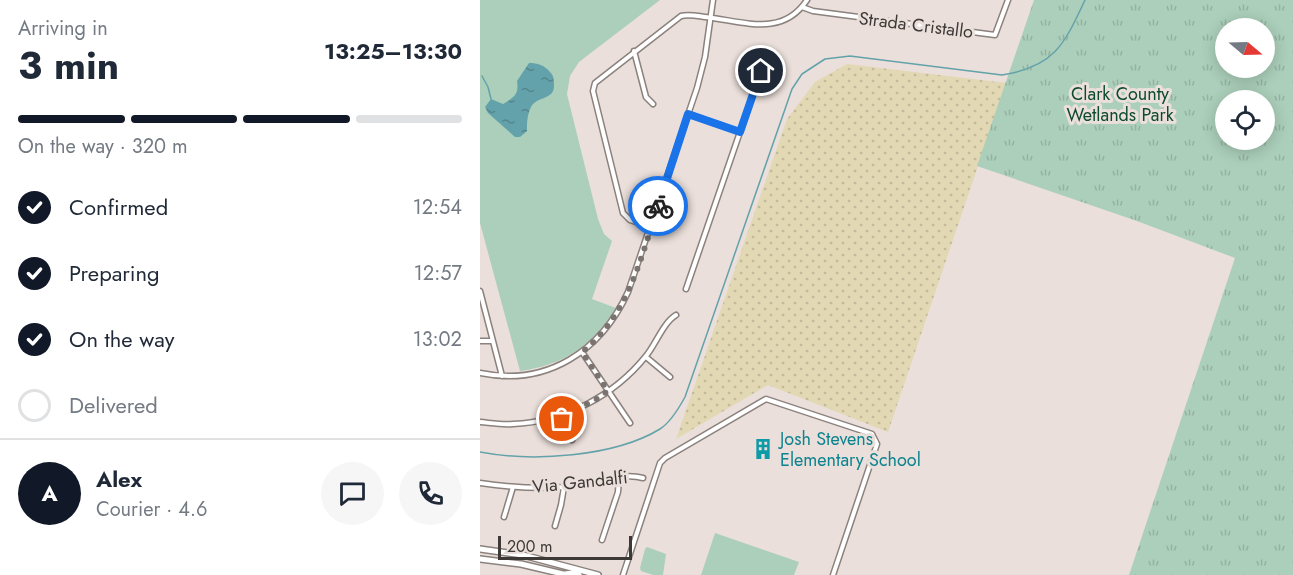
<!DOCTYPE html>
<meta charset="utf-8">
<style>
body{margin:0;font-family:Jost,sans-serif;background:#f6f6f7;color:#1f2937;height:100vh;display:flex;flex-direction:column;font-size:22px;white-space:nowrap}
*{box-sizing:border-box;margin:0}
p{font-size:20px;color:#747a83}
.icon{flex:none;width:33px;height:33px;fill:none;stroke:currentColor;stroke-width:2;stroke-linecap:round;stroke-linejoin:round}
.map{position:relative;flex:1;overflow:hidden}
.panel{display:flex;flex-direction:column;background:#fff;width:480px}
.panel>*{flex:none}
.needle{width:39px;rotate:109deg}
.buttons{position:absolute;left:735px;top:18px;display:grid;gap:12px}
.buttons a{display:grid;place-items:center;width:60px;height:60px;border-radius:50%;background:#fff;box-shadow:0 3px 15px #0003;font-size:30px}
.scale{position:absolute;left:18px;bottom:15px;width:134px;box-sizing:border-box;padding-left:6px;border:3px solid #3d3937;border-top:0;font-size:16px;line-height:21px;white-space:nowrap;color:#3d3937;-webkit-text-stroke:4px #eadfda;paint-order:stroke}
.pin{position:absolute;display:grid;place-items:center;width:51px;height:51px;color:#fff;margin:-26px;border:3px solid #fff;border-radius:50%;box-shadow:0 2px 6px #0007}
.courier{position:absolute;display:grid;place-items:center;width:60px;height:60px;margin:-30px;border:4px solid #1a73e8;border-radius:50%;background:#fff;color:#222;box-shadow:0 2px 8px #0007}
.head em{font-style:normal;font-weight:700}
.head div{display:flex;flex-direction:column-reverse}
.head{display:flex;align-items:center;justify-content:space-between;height:102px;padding:0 18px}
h1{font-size:39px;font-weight:700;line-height:45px}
.bar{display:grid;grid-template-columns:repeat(4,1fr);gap:9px 6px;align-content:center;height:72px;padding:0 18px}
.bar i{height:8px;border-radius:4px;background:#e0e1e3}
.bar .selected{background:#111827}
.bar p{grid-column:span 4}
.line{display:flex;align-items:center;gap:15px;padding:0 18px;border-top:2px solid #e0e1e3}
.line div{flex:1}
.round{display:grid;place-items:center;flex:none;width:63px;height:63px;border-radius:32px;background:#f6f6f7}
ol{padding:0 18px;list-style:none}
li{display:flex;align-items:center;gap:18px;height:66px}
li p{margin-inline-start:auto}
li .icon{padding:6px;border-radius:50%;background:#111827;color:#fff;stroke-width:4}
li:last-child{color:#747a83}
li i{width:33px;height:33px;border:3px solid #e0e1e3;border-radius:50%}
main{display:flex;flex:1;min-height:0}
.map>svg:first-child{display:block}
</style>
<main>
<section class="panel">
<div class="head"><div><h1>3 min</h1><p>Arriving in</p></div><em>13:25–13:30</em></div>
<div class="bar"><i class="selected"></i><i class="selected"></i><i class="selected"></i><i></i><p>On the way · 320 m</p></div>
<ol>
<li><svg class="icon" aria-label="check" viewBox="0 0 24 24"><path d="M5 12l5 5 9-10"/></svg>Confirmed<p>12:54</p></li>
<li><svg class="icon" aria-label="check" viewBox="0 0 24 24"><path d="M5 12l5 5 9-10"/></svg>Preparing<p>12:57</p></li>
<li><svg class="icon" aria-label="check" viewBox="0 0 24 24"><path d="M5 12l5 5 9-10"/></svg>On the way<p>13:02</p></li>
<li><i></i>Delivered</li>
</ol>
<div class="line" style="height:108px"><b class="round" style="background:#111827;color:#fff">A</b><div><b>Alex</b><p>Courier · 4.6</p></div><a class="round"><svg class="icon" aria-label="chat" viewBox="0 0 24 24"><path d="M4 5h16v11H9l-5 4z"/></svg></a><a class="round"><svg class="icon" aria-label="phone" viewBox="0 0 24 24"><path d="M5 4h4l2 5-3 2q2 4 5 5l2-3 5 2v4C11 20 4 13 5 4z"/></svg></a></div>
</section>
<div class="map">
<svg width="813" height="575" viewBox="0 0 813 575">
<defs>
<pattern id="sand-dots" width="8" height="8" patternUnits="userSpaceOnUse" patternTransform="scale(1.5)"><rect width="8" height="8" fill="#e2d8b3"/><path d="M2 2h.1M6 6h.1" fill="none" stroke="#c3ba9b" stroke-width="1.8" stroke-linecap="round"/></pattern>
<pattern id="park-tufts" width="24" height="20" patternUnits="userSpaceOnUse" patternTransform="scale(1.5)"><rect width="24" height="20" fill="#abcfba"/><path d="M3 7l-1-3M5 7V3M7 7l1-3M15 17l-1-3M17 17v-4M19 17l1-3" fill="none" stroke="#94b2a0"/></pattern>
<pattern id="water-ripples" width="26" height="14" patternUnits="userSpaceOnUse" patternTransform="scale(1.5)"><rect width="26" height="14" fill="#63a2aa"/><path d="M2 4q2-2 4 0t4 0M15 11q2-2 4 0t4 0" fill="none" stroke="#53858b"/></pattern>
</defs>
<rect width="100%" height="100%" fill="#eadfda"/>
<path fill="#abcfba" d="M0 0H180L99 62 90 76 87 94 118 219 124 234 132 241 112 299 136 308C112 345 85 365 40 371L0 223Z
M235 533 319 562 314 575H221Z
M167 547 186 554 183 575H173L161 571 160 568 165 549Z"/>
<path fill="url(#sand-dots)" d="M367 64 526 83 408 432 288 385 196 439 307 119 335 82Z"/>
<path fill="url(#park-tufts)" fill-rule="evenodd" d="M554 0H813V575H649L755 258 657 221 497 166ZM746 28H784V68H746ZM746 100H784V140H746Z"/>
<path fill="url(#water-ripples)" d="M49 63C58 63 64 65 70 72 74 76 74 80 74 86 74 100 57 96 51 107 47 115 47 123 47 131L40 137H35L8 113 5 107 11 99 23 104C35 97 39 94 37 81Z"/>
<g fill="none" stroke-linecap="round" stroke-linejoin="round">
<path stroke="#63a2aa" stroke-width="1.5" d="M2 76 8 87 11 99
M0 452C52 462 134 457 180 429 191 422 199 408 205 397L312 89 322 74 345 59 370 56 522 75C574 67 584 45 605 0"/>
<defs>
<path id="street" d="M322 7 333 11 515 35 528 0
M154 51 166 97 173 104
M208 114 260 132
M171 227 150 220 143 213 113 91 115 83 201 16C209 14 217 16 225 17 263 21 302 38 327 0
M206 289 281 71 282 63
M0 291 22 376
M0 341H12
M102 352 150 423
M166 357 190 377
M0 373C67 387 121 351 148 292L217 88 225 57 233 0
M81 415 92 440
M0 422C11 423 22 425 33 424 84 422 134 396 166 356 176 344 183 323 196 315
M0 483C28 487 56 489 84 487 108 484 141 472 163 478
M24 517 33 487
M75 526 81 505 84 487
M122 540 138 492 139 478
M143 575 180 463 185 458 286 399 392 434 397 444 353 575"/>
<path id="secondary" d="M0 549 43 555 118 575
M0 559 41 564 87 575
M85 574 92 573 99 575"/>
</defs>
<use href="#street" stroke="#8b817d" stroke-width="7"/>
<use href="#secondary" stroke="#8b817d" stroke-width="8"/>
<use href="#street" stroke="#fff" stroke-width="4"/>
<use href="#secondary" stroke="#fff" stroke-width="5"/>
</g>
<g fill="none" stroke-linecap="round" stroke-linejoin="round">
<path stroke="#7a7370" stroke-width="6" stroke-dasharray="0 10.8" d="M82 419 81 415 114 401 128 391 102 352C148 315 160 261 178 206"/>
<path stroke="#1a73e8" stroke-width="8" d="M178 206 208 114 260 132 281 71"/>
</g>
<defs>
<symbol id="building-bare" viewBox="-9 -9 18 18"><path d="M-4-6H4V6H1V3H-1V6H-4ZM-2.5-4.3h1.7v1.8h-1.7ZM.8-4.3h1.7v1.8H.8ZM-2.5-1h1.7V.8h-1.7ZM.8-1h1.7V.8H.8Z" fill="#0f9aa8" stroke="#eadfda" stroke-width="2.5" paint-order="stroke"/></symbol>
</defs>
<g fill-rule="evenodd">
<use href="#building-bare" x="268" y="434" width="30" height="30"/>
</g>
<g text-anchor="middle" stroke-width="6" stroke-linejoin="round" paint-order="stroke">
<g font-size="18" fill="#3d3937" stroke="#eadfda">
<text transform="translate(436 25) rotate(7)" y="6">Strada Cristallo</text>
<text transform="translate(100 482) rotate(-6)" y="6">Via Gandalfi</text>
</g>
<g font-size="18" fill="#0d4b30" stroke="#eadfda">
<text x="640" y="100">Clark County<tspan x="640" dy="21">Wetlands Park</tspan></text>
</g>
<g font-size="18" fill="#0d838f" stroke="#eadfda" text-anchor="start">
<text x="300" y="445">Josh Stevens<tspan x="300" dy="21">Elementary School</tspan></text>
</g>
</g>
</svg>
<div class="buttons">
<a><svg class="needle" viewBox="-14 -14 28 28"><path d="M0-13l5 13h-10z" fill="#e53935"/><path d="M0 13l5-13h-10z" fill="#747a83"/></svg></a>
<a><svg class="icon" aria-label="locate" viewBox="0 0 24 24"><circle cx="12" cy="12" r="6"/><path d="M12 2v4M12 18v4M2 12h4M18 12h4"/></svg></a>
</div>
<div class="scale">200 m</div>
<div class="pin" style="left:82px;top:419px;background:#ea580c"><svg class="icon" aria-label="bag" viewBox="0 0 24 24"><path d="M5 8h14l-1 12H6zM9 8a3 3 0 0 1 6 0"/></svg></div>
<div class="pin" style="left:281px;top:71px;background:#1f2937"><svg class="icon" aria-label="home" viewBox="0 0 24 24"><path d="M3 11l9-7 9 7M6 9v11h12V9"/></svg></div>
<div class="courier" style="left:178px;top:206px"><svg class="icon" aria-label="bike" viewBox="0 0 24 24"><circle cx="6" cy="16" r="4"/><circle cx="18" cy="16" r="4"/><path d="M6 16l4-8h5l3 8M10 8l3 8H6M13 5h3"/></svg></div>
</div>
</main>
